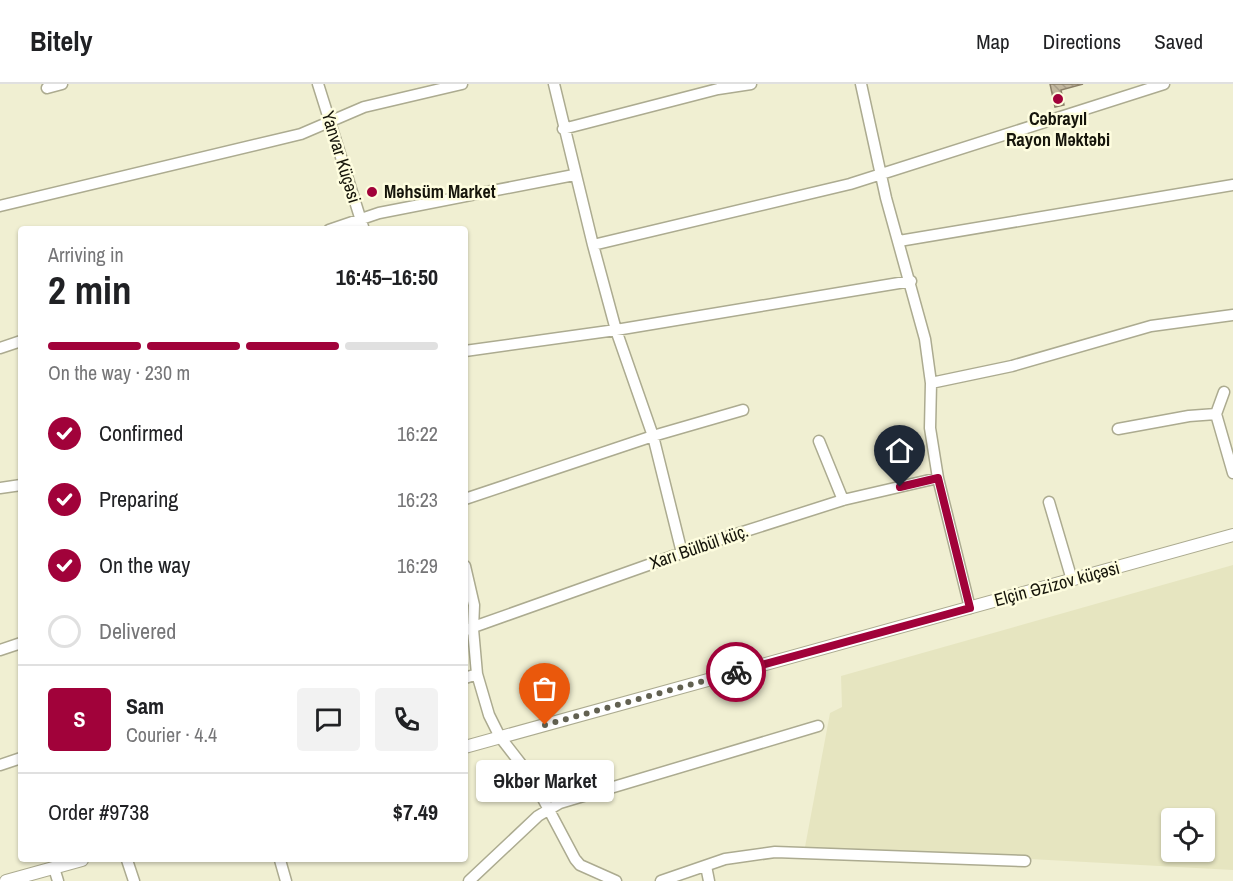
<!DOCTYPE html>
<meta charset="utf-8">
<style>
body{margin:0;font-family:"Archivo Narrow",sans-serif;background:#f2f2f2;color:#202124;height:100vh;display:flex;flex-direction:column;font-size:22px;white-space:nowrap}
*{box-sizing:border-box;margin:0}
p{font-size:20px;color:#757577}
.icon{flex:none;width:33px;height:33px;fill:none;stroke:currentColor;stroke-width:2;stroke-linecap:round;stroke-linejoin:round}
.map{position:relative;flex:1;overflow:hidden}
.side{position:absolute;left:18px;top:142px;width:450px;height:636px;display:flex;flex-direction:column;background:#fff;border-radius:6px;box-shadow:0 2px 4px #0004}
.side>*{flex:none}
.buttons{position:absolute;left:1161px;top:724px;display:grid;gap:12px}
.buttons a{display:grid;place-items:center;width:54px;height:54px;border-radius:6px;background:#fff;box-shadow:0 2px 4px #0004;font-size:30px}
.pin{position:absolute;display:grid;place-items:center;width:51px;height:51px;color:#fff;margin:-62px -26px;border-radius:50% 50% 50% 0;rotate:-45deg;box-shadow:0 0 6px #0007}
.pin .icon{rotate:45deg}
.courier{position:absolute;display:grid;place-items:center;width:60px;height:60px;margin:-30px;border:4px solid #a1023a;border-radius:50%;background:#fff;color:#222;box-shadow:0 2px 8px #0007}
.bubble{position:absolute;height:42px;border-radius:6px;background:#fff;box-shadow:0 2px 4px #0004;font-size:20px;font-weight:700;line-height:42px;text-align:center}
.head em{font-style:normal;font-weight:700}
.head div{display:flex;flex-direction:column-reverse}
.head{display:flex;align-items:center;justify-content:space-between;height:102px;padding:0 30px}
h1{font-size:39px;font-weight:700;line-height:45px}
.bar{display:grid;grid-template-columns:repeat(4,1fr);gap:9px 6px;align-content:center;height:72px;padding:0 30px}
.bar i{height:8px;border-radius:4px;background:#e0e0e0}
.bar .selected{background:#a1023a}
.bar p{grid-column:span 4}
.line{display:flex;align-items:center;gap:15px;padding:0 30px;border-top:2px solid #e0e0e0}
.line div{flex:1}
.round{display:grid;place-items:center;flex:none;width:63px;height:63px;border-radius:6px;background:#f2f2f2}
ol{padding:0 30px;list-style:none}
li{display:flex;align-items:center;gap:18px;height:66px}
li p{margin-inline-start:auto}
li .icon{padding:6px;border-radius:50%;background:#a1023a;color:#fff;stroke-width:4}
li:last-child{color:#757577}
li i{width:33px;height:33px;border:3px solid #e0e0e0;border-radius:50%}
header{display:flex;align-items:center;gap:36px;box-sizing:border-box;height:84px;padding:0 30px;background:#fff;border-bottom:2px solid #e0e0e0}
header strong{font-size:28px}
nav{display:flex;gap:33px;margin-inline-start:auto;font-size:21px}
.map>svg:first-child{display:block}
</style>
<header>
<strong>Bitely</strong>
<nav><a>Map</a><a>Directions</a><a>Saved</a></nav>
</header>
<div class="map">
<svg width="1233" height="797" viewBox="0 0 1233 797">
<defs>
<pattern id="building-back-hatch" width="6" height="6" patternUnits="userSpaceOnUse" patternTransform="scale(1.5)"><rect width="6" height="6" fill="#c3b89d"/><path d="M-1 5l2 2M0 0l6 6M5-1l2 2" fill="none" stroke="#a79d86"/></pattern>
</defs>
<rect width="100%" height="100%" fill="#f0efd2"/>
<path fill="#e6e5c0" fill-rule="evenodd" d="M1233 481V786L805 763 830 629 842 623 841 592ZM1172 735H1204V768H1172Z"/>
<path fill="url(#building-back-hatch)" stroke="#8b8067" stroke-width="1.5" d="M1050 0H1083L1061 6 1064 21 1055 23Z"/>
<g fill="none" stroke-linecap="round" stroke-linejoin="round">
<defs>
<path id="minor" d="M318 0 364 146
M554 0 593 161 616 246 653 352 682 469
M861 0 886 114 925 255 931 299 930 344 938 394 970 524
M47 4 62 0
M563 45 718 5 751 0
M0 122 301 50 364 23 462 0
M329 146 379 129 574 91
M899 157 1233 101
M593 161 850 100 1164 0
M0 264 21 257
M465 267 616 246 911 197
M931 299 1012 282 1151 242 1233 231
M1224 308 1216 330 1233 389
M1118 345 1189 332 1216 330
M819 357 843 416
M0 404 21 401
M465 415 653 352 743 326
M1049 418 1072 496
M465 482 474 521 473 545 477 590 489 631 500 653 532 694 575 775 580 781 616 797
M465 546 727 453 843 416 938 394
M0 566 21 559
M465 594 477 590
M0 681 21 674
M127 776 134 797
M280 776 286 797
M706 782 709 797
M54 784 58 797
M469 797 538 732 560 719 818 642
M661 797 725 775 775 768 1025 777"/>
<path id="tertiary" d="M465 663 1233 451
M6 797 82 776"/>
</defs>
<use href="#minor" stroke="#acab90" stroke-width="13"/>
<use href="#tertiary" stroke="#acab90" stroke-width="14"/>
<use href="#minor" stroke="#fff" stroke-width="10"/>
<use href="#tertiary" stroke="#fff" stroke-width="12"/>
</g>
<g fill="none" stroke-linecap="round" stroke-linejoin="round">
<path stroke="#626151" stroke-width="6" stroke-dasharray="0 10.8" d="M545 641 736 588"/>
<path stroke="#a1023a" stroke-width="8" d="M736 588 970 524 938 394 900 403"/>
</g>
<g fill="#a1023a" stroke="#fefddf" stroke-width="2">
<circle cx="1058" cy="15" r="6"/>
<circle cx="372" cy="108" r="6"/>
</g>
<g text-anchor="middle" stroke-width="5" stroke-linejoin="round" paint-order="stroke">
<g font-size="18" font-weight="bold" fill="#16150b" stroke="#fefddf">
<text x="1058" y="41">Cəbrayıl<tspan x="1058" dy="21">Rayon Məktəbi</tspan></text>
<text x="384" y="114" text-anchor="start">Məhsüm Market</text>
</g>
<g font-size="18" fill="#16150b" stroke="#fefddf">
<text transform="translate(341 73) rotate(73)" y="6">Yanvar Küçəsi</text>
<text transform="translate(699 463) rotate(-19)" y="6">Xarı Bülbül küç.</text>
<text transform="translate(1057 500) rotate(-15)" y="6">Elçin Əzizov küçəsi</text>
</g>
</g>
</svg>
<div class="buttons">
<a><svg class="icon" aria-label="locate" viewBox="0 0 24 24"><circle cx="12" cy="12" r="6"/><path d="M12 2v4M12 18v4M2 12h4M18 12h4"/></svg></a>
</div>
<div class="pin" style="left:545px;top:641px;background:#ea580c"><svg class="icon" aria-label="bag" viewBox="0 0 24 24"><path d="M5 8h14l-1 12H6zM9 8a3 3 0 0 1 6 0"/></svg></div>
<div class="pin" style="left:900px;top:403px;background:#1f2937"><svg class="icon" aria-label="home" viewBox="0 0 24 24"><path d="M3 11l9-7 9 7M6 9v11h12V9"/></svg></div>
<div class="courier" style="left:736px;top:588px"><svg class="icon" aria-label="bike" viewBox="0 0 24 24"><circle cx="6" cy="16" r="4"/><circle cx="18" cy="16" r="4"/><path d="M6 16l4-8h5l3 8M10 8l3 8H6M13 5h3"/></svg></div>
<div class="bubble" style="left:476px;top:676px;width:138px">Əkbər Market</div>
<section class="side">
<div class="head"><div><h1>2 min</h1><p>Arriving in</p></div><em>16:45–16:50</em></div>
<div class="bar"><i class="selected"></i><i class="selected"></i><i class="selected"></i><i></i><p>On the way · 230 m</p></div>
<ol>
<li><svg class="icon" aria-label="check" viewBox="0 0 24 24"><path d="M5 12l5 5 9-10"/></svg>Confirmed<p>16:22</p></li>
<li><svg class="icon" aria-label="check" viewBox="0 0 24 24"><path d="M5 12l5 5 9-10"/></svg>Preparing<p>16:23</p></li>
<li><svg class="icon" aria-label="check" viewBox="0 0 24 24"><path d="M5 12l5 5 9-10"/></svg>On the way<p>16:29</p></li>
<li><i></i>Delivered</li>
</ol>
<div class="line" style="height:108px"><b class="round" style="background:#a1023a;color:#fff">S</b><div><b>Sam</b><p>Courier · 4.4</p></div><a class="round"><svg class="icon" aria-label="chat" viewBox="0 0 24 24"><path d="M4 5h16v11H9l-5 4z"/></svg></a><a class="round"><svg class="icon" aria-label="phone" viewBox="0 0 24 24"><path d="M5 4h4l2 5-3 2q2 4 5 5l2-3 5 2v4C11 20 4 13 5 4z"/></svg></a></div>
<div class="line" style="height:78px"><div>Order #9738</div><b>$7.49</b></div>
</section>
</div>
